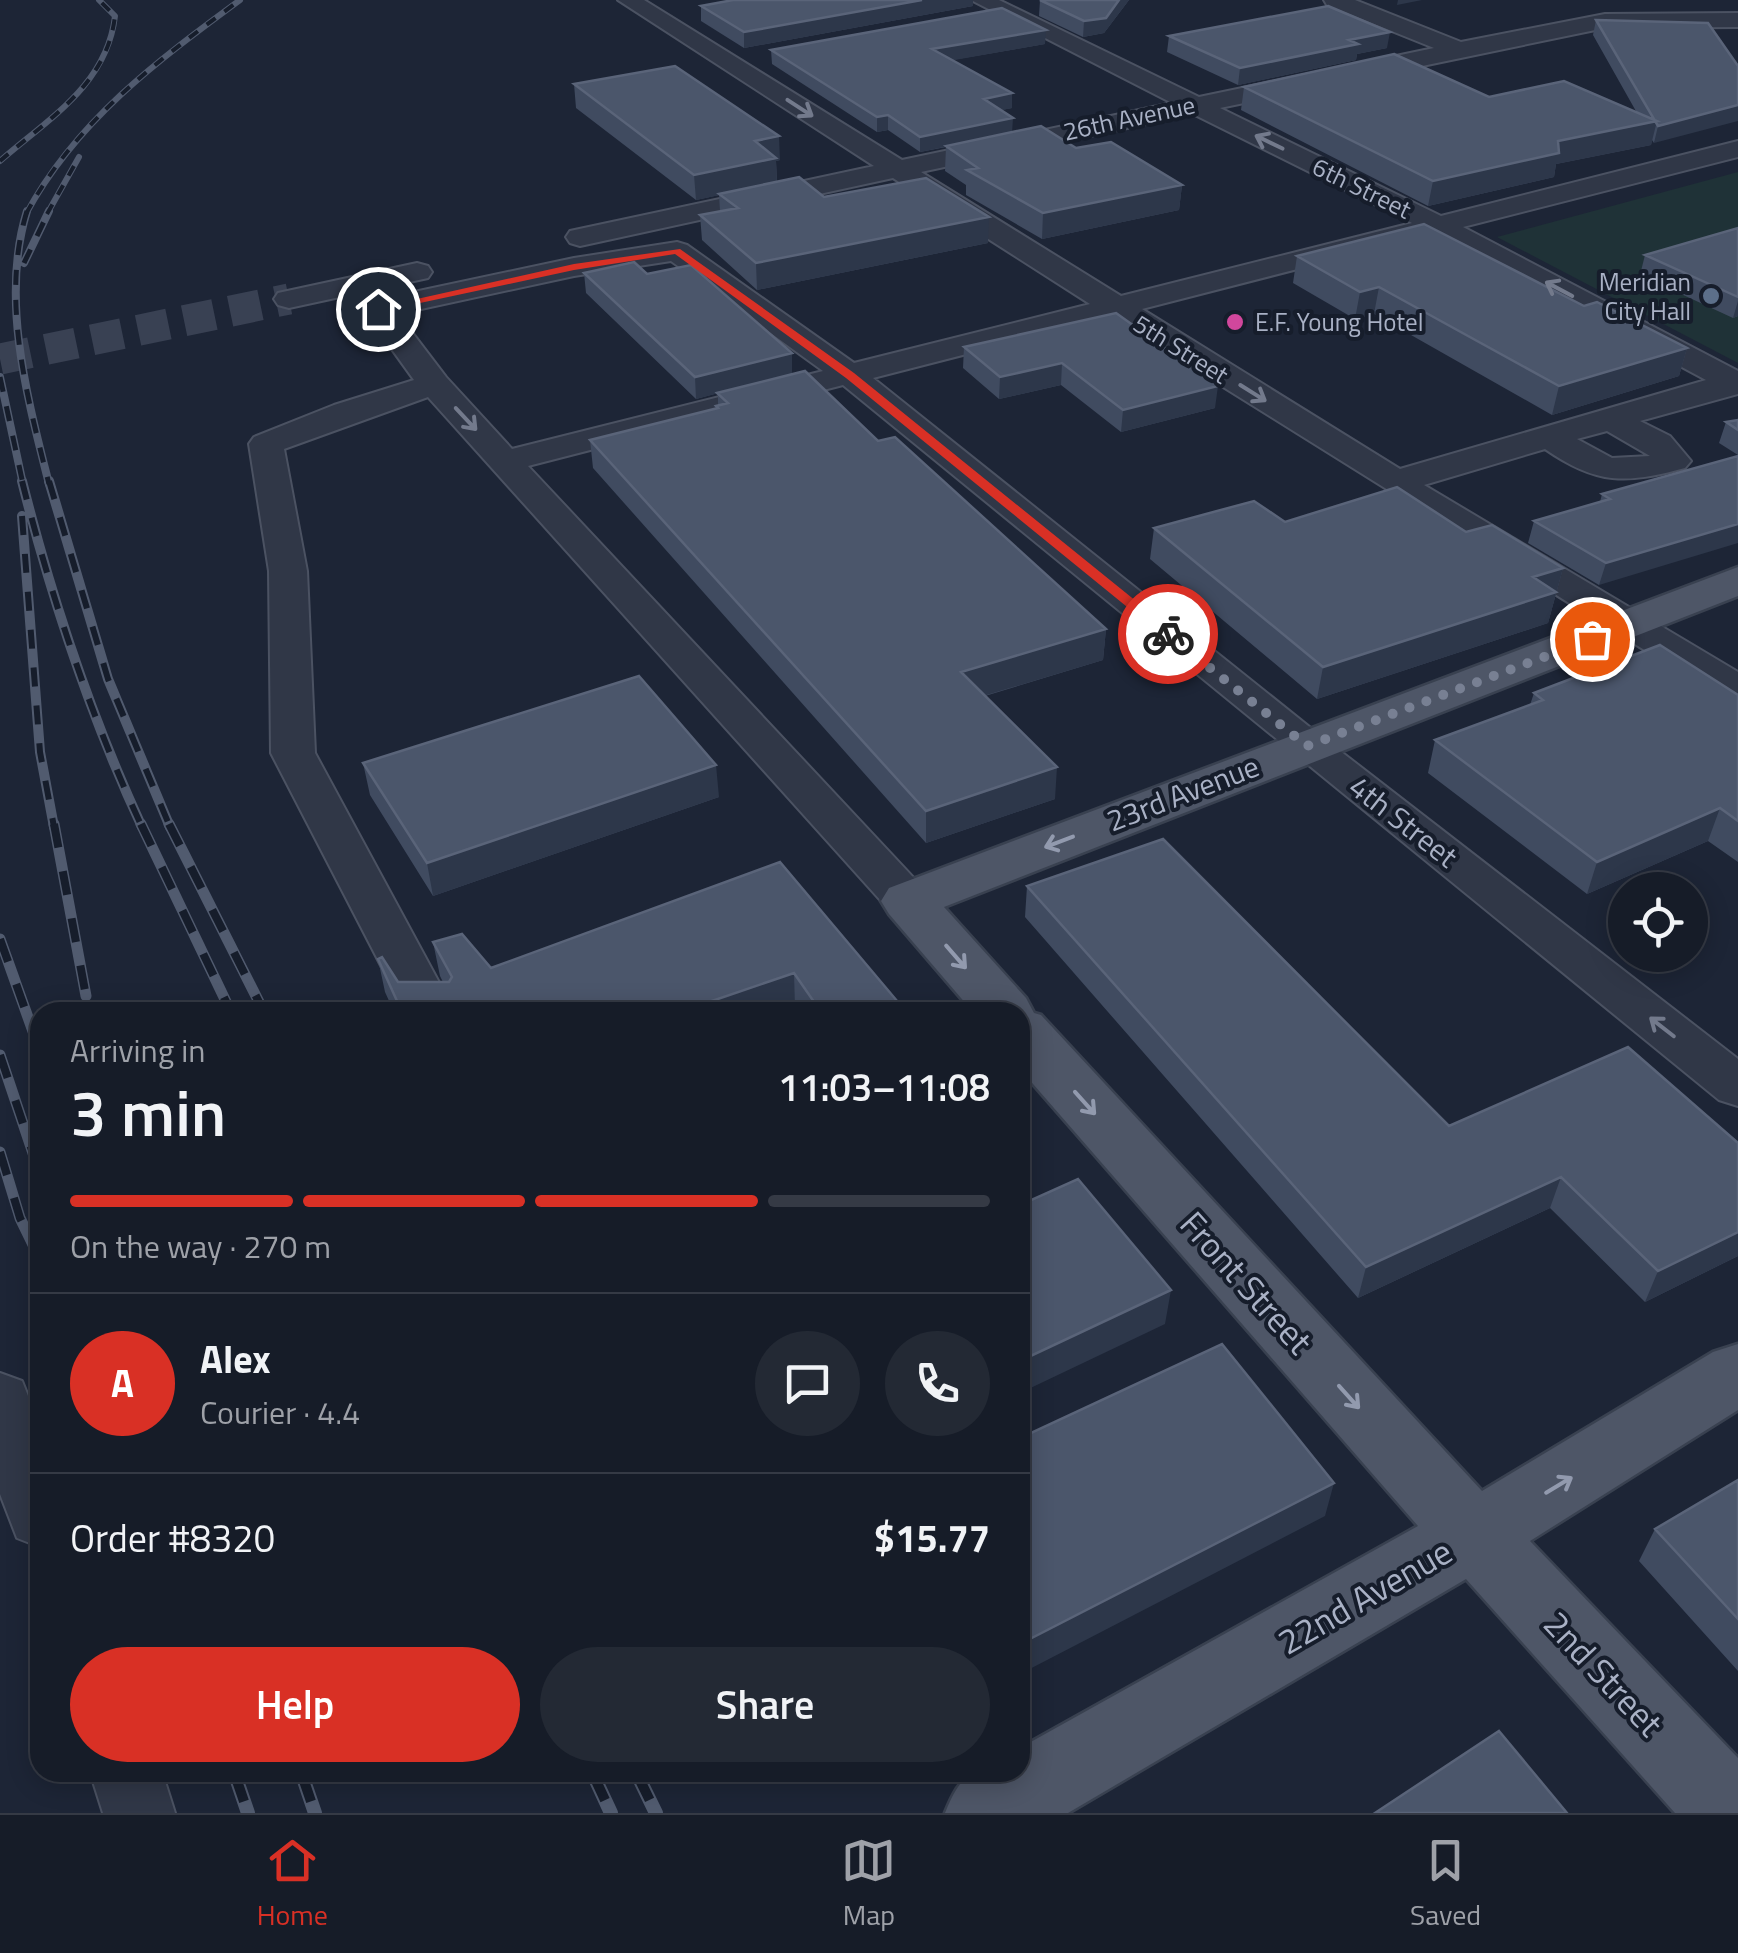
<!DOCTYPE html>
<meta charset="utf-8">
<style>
body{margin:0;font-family:"Titillium Web",sans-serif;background:#232934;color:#f1f3f6;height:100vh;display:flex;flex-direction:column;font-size:38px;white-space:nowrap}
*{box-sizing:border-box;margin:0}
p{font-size:32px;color:#9ea1a8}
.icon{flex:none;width:55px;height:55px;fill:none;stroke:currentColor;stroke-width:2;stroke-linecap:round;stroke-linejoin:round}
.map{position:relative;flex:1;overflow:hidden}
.panel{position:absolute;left:30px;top:1002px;width:1000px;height:780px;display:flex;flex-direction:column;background:#161c28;border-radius:30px;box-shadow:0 5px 25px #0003,0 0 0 2px #353a45}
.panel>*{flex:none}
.buttons{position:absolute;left:1608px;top:872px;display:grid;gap:20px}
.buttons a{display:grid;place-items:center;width:100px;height:100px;border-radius:50%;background:#161c28;box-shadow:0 5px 25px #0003,0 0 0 2px #353a45;font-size:50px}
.pin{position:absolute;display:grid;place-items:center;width:85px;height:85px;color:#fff;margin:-42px;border:5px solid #fff;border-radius:50%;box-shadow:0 2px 10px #0007}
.courier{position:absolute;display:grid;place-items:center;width:100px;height:100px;margin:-50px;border:8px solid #d93025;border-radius:50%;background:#fff;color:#222;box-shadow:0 2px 12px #0007}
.headline em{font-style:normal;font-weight:600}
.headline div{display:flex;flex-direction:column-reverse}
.headline{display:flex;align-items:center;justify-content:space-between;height:170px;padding:0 40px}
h1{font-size:65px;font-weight:600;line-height:75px}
.bar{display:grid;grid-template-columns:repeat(4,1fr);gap:15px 10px;align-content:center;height:120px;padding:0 40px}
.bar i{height:12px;border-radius:8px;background:#353a45}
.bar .active{background:#d93025}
.bar p{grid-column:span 4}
.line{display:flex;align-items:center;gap:25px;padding:0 40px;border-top:2px solid #353a45}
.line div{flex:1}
.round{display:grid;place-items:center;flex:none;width:105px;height:105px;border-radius:52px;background:#232934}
.primary-button{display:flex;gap:20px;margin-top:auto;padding:20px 40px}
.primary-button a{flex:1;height:115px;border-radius:60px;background:#d93025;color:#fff;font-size:40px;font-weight:600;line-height:115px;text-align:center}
.primary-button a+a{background:#232934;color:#f1f3f6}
.menu{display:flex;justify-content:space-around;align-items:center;height:140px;border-top:2px solid #353a45;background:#161c28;font-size:28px;color:#9ea1a8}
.menu a{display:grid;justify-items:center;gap:5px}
.menu .active{color:#d93025}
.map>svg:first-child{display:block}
</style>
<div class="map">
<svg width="1738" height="1813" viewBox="0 0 1738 1813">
<rect width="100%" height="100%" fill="#1d2536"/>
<path fill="#1f3237" d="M1738 172V363L1497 237Z"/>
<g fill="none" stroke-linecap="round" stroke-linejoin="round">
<path stroke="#394153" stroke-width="31" stroke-dasharray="31 16" stroke-linecap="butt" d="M0 359 289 299"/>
<defs>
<path id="minor" d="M618 0H644L902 160 1172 103 971 0H999L1199 97 1434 48 1327 5 1324 0H1355L1461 42 1605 14 1738 13V27L1605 28 1220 108 1441 216 1738 141V157L1463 227 1738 371V394L1640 421 1670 436 1691 461 1685 468C1626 484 1597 485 1545 449L1424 485 1738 672V702L1723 699 1111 317 873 378 1322 737 1738 1059V1106L1719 1100 843 385 528 466 925 890 932 901 925 912 908 916 891 912 428 397 284 449 307 571 315 753 455 1012H405L271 753 269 571 249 444 254 437 334 405 414 380 363 309 367 302 574 258 677 242 687 245 854 363 1090 304 893 178 580 246 570 243 566 237 570 231 874 166ZM1193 114 1412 223 1121 296 921 172ZM1434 234 1706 380 1400 469 1142 309ZM671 261 823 371 512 449 446 377 398 314 574 276ZM1607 431 1650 456 1612 458 1577 439Z
M417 263 428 266 432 272 428 278 289 308 278 305 274 299 278 293Z
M0 1373 22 1381 40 1426V1547L17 1538 0 1494Z
M90 1772H162L175 1813H103Z"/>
<path id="major" d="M1738 567V596L944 907 1026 998 1034 1013 1041 1015 1482 1491 1713 1352 1738 1344V1410L1530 1541 1738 1758V1813H1675L1466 1579 1068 1813H945C964 1766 973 1772 1020 1772V1748L1418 1526 1020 1069V1012H973L889 914 881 901 889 888Z"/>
</defs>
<use href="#minor" stroke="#4b5262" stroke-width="4"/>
<use href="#major" stroke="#394150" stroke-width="5"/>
<use href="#minor" fill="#303747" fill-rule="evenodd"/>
<use href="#major" fill="#4e5667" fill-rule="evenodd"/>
<defs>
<path id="rail-far4" d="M0 161C48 119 107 85 115 16L99 0
M26 214C76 121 157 61 240 0
M47 214 79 157"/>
<path id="rail-far3" d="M27 211C0 298 27 397 49 484
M24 263 49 211
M0 377 23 484"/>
<path id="rail-far2" d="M22 481C52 600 90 715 142 827
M49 481 108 679 170 827
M22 516 40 752 54 827"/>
<path id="rail-far1" d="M54 824 86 996
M141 824 231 1012
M169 824 264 1012
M0 939 40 1051
M0 1055 40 1174
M0 1152 20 1218 40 1259"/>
<path id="rail" d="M234 1772 248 1813
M301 1772 315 1813
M592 1772 611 1813
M636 1772 656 1813"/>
</defs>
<use href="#rail-far4" stroke="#515b6f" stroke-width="6"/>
<use href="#rail-far3" stroke="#515b6f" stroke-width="8"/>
<use href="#rail-far2" stroke="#515b6f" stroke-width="10"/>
<use href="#rail-far1" stroke="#515b6f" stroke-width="11"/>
<use href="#rail" stroke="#515b6f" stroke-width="14"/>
<use href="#rail-far4" stroke="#161d2b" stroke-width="4" stroke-dasharray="11" stroke-linecap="butt"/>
<use href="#rail-far3" stroke="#161d2b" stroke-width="5" stroke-dasharray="15" stroke-linecap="butt"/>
<use href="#rail-far2" stroke="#161d2b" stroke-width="6" stroke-dasharray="19" stroke-linecap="butt"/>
<use href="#rail-far1" stroke="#161d2b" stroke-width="8" stroke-dasharray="24" stroke-linecap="butt"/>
<use href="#rail" stroke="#161d2b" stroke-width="10" stroke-dasharray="31" stroke-linecap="butt"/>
</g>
<path fill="#404b60" d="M733 0H973V6L744 48 701 21V6Z
M1040 0H1129L1104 33 1083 37 1039 16Z
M1596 20 1708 23 1654 143 1652 140 1651 145 1556 164 1554 177 1428 206 1241 110 1244 87 1489 97 1637 113 1593 35Z
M1169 36 1387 48 1357 54 1356 60 1238 85 1167 52Z
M1045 44 952 60 1012 93V108L1001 110 1012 132 1076 148 1182 185 1179 210 1042 239 966 195V185L945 171 946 147 920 152 888 130 877 132 772 64 771 50Z
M574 84 780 160 776 161 777 182 824 197 988 243 757 290 702 240 700 215 720 211 719 195 696 200 576 108Z
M1738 228V316L1733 318 1640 275 1645 255Z
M1297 256 1584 306 1687 348 1679 376 1552 415 1374 314 1355 319 1293 283Z
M584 273 647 274 792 353V374L878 441 1106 629 1103 660 985 696 1055 799 926 843 593 468 590 440 716 409V406L718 405V393L696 399 586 293Z
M1116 313 1215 408 1121 432 1061 385 999 399 963 368 964 347Z
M1738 420V455L1719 443 1726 422Z
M1738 456 1599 585 1528 543 1534 521 1600 502 1602 494Z
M1285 522 1466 532 1563 568 1548 623 1317 699 1150 559 1154 528Z
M1534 693 1738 695V862L1708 841 1587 894 1428 773 1435 740 1530 705Z
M363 763 719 797 433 896 370 795Z
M780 862 903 1008V1012H799L795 1007 778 1012H394L385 992 378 959 398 982H443L440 976 433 942 491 968Z
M1027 886 1449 1126 1738 1143V1256L1645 1302 1550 1208 1358 1298 1025 917Z
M1738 1480V1671L1639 1561 1655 1529Z"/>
<path fill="#2d374a" d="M922 0H973V6L744 48V32Z
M1119 0H1129L1104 33 1083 37 1084 21Z
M1398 0H1422L1397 5Z
M1046 30 1045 44 932 64V49Z
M1390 32 1387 48 1357 54 1356 60 1238 85 1240 68 1349 40Z
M1012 93V108L983 114 984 99Z
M1738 105V121L1654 143 1658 126Z
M888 115V130L877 132V117Z
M1013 118 1012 133 920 152V137Z
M1657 121 1651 145 1556 164 1554 177 1428 206 1433 181 1558 141Z
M779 136 780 160 776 161 777 183 696 200 694 175 755 141Z
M1182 185 1179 210 1042 239 1043 213Z
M989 217 988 243 757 290 756 263Z
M1379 287 1374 314 1355 319 1360 292Z
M1738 301V316L1733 318Z
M1687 348 1679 376 1552 415 1559 386Z
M792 353V374L696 399 695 377Z
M1062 363 1061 385 999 399 1000 377Z
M1218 386 1215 408 1121 432 1123 410Z
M1738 524V543L1599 585 1606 563Z
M1563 568 1548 623 1317 699 1323 667 1533 577Z
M1106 629 1103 660 960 703 961 672Z
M716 765 719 797 433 896 427 863Z
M1057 767 1055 799 926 843V811Z
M1720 808 1708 841 1587 894 1597 862Z
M794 973 795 1007 778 1012H709V1002Z
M1561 1177 1550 1208 1358 1298 1366 1267Z
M1738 1232V1256L1645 1302 1658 1271Z
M1171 1290 1165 1324 1020 1393V1361Z
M1334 1483 1325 1516 1020 1674V1644Z"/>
<path fill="#4b566b" stroke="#5a6479" stroke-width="2.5" d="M733 0H922L744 32 701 6Z
M1040 0H1119L1106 18 1084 21Z
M1328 6 1390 32 1349 40 1358 44 1240 68 1169 36Z
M1002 8 1046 30 932 49 1012 93 984 99 1013 118 920 137 888 115 877 117 771 50Z
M1596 20 1708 23 1738 66V105L1658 126Z
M1394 54 1489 97 1564 81 1657 121 1558 141 1559 153 1433 181 1244 87Z
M675 66 779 136 755 141 776 158 694 175 574 84Z
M1041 126 1076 148 1111 142 1182 185 1043 213 967 170 978 168 946 146Z
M799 177 824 197 926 178 989 217 756 263 700 215 738 208 719 194Z
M1424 224 1584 306 1597 302 1687 348 1559 386 1379 287 1360 292 1297 256Z
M1738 228V297L1645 255Z
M634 262 647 274 691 265 792 353 695 377 584 273Z
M1116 313 1218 386 1123 410 1062 363 1000 377 964 347Z
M805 371 878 441 895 437 1106 629 961 672 1057 767 926 811 590 440 718 408 716 406 728 403 717 393Z
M1738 420V430L1726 422Z
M1738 456V524L1606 563 1534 521 1610 499 1602 494Z
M1397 487 1466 532 1492 525 1563 568 1533 577 1556 592 1323 667 1154 528 1254 501 1285 522Z
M1660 645 1738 695V821L1720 808 1597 862 1435 740 1543 700 1534 693Z
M639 676 716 765 427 863 363 763Z
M1163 839 1449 1126 1628 1047 1738 1143V1232L1658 1271 1561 1177 1366 1267 1027 886Z
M780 862 903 1008 890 1012H821L794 973 709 1002 715 1012H402L378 959 382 957 398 982H449L452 977 433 942 462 934 491 968Z
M1078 1179 1171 1290 1020 1361V1205Z
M1222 1344 1334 1483 1020 1644V1438Z
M1738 1480V1619L1655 1529Z
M1499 1731 1567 1813H1375Z"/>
<defs><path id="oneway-shaft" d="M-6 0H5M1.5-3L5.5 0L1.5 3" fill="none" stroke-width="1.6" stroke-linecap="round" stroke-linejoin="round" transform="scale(2.5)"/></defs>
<g stroke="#737a8c">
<use href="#oneway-shaft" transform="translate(800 108) rotate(33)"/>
<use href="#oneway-shaft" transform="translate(1269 142) rotate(-154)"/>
<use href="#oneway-shaft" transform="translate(1559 289) rotate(-152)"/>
<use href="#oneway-shaft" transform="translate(1253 393) rotate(32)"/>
<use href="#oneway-shaft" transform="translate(466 419) rotate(47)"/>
<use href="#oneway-shaft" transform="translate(1662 1027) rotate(-142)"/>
</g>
<g stroke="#929aae">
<use href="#oneway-shaft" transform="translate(1059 842) rotate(159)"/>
<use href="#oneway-shaft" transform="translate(956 957) rotate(49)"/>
<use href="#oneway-shaft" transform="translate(1085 1103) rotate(48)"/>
<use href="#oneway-shaft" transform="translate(1349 1397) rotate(48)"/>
<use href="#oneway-shaft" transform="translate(1559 1485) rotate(-31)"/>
</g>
<path fill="#d93025" d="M680 249 854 373 1173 631V637H1164L846 378 675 254 574 270 378 312 372 309 574 264Z"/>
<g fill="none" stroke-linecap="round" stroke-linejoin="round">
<path stroke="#788093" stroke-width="10" stroke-dasharray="0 18" d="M1168 634 1307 746 1592 639"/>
</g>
<circle fill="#5c6f8a" stroke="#161d2b" stroke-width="4" cx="1711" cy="296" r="10"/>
<circle fill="#d1479c" stroke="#161d2b" stroke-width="4" cx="1235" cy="322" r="10"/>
<g text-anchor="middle" stroke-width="8" stroke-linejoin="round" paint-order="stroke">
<g font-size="25" fill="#a9b1c5" stroke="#161d2b">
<text transform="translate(1129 118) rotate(-12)" y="9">26th Avenue</text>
<text transform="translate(1362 188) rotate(26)" y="9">6th Street</text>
<text transform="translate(1181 349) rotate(32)" y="9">5th Street</text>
</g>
<g font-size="25" fill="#a9b1c5" stroke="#161d2b" text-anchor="end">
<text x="1691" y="291">Meridian<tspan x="1691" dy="29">City Hall</tspan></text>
<text x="1255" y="331" text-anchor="start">E.F. Young Hotel</text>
</g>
<g font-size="30" fill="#a9b1c5" stroke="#161d2b">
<text transform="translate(1183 794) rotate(-21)" y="10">23rd Avenue</text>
<text transform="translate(1403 822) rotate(38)" y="10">4th Street</text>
</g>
<g font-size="35" fill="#a9b1c5" stroke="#161d2b">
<text transform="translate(1246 1283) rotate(48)" y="12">Front Street</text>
<text transform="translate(1365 1597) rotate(-30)" y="12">22nd Avenue</text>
<text transform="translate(1603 1674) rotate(47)" y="12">2nd Street</text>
</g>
</g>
</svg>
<div class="buttons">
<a><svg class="icon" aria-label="locate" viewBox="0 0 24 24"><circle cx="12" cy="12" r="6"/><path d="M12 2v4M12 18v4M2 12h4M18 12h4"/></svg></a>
</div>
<div class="pin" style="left:1592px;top:639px;background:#ea580c"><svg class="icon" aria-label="bag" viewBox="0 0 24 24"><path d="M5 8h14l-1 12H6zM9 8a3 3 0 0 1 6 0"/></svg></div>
<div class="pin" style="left:378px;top:309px;background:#1f2937"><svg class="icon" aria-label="home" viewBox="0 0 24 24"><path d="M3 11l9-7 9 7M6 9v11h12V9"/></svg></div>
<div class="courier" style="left:1168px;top:634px"><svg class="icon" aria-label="bike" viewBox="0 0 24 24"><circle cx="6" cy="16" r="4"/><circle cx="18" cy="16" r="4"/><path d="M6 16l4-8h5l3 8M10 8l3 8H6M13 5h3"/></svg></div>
<section class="panel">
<div class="headline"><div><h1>3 min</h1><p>Arriving in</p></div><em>11:03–11:08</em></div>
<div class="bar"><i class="active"></i><i class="active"></i><i class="active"></i><i></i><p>On the way · 270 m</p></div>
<div class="line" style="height:180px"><b class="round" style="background:#d93025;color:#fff">A</b><div><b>Alex</b><p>Courier · 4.4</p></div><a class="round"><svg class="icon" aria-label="chat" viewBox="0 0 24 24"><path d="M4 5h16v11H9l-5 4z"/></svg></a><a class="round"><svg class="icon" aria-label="phone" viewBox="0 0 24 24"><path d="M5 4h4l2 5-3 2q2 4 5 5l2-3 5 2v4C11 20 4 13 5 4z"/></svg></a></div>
<div class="line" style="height:130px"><div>Order #8320</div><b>$15.77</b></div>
<div class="primary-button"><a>Help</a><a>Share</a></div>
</section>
</div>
<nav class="menu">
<a class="active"><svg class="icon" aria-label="home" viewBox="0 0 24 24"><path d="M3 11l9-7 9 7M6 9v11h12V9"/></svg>Home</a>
<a><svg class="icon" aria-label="map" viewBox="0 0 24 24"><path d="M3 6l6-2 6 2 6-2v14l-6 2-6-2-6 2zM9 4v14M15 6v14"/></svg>Map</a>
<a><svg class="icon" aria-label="saved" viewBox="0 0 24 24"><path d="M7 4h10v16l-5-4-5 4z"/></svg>Saved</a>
</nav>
